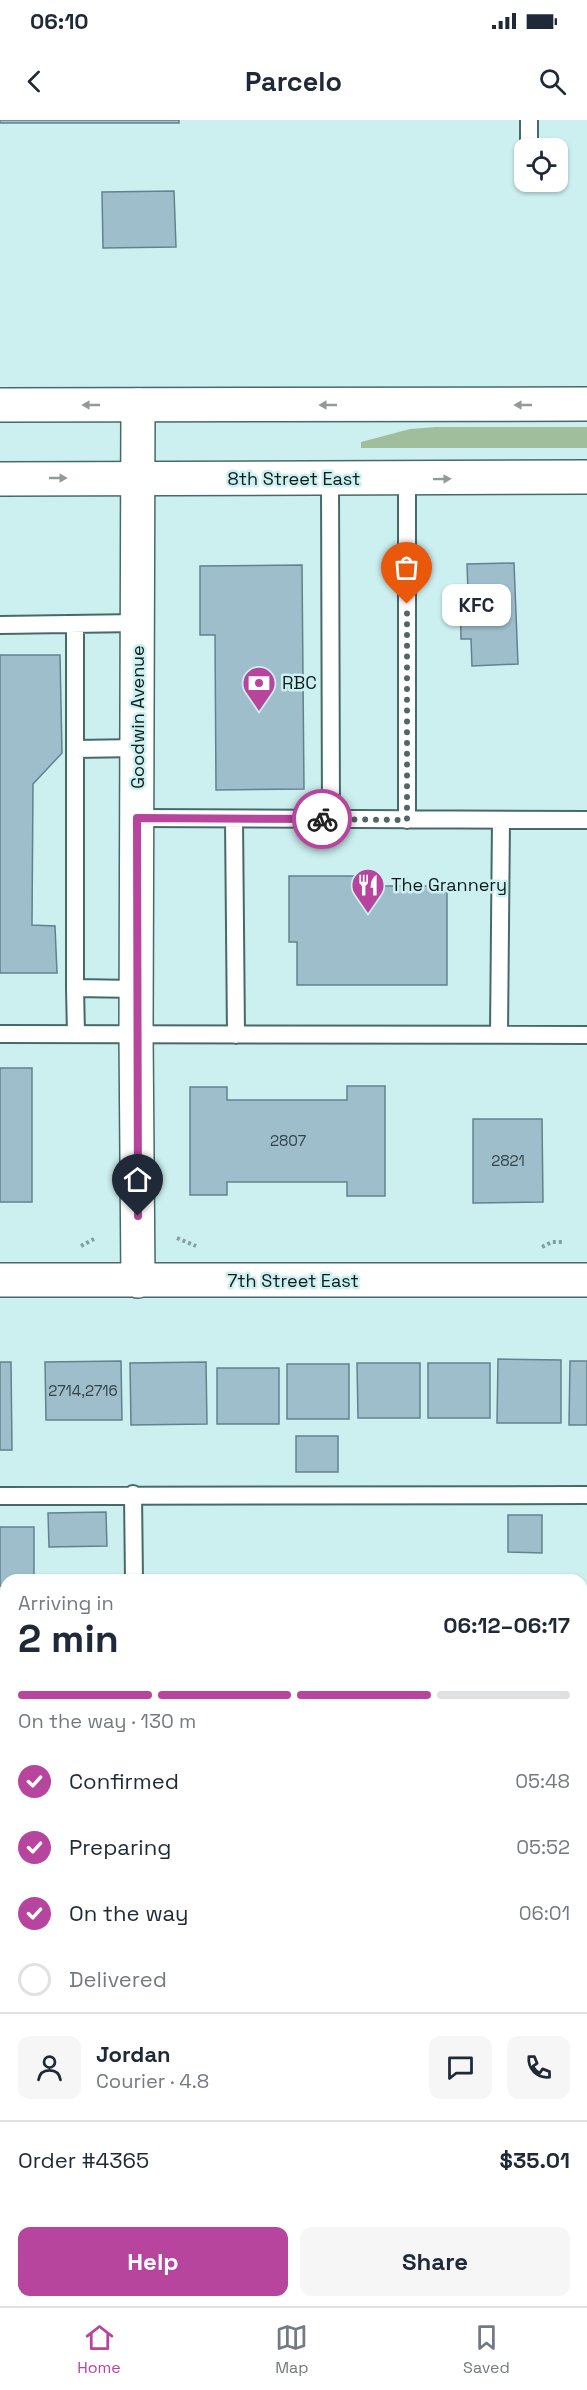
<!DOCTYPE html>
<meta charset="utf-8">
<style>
body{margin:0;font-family:"Space Grotesk",sans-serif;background:#f6f6f7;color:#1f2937;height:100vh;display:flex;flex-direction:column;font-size:22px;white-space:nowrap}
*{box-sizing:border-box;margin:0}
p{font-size:20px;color:#747a83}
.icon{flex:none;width:33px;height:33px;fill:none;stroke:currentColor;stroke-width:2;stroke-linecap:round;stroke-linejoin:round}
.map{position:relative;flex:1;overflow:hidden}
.panel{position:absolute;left:0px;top:1454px;width:588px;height:734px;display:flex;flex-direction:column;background:#fff;border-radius:18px 18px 0 0;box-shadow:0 2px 4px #0004}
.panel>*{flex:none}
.fabs{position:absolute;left:514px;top:18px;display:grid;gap:12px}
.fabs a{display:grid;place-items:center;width:54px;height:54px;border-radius:12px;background:#fff;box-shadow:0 2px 4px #0004;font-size:30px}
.pin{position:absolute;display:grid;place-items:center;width:51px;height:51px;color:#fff;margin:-62px -26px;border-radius:50% 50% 50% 0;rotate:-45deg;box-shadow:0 0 6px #0007}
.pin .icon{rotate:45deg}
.courier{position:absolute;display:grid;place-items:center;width:60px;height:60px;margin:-30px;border:4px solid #b7449d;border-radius:50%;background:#fff;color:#222;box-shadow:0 2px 8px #0007}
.bubble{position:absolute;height:42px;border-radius:12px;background:#fff;box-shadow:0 2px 4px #0004;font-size:20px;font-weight:700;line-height:42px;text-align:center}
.headline em{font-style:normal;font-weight:700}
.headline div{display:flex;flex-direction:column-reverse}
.headline{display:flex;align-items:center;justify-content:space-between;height:102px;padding:0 18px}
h1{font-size:39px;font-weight:700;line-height:45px}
.bar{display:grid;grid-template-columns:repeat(4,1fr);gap:9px 6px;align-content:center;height:72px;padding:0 18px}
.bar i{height:8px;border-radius:4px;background:#e0e1e3}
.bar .selected{background:#b7449d}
.bar p{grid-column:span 4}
.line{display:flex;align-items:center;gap:15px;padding:0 18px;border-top:2px solid #e0e1e3}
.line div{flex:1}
.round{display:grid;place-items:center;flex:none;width:63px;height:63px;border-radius:12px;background:#f6f6f7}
ol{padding:0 18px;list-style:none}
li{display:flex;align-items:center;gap:18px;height:66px}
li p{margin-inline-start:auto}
li .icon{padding:6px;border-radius:50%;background:#b7449d;color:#fff;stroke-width:4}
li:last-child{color:#747a83}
li i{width:33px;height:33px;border:3px solid #e0e1e3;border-radius:50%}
.primary-button{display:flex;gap:12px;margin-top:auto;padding:12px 18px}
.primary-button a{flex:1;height:69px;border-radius:12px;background:#b7449d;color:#fff;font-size:24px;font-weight:700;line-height:69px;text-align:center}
.primary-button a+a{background:#f6f6f7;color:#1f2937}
.status{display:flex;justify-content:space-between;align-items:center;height:42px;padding:0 30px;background:#fff;direction:ltr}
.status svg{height:16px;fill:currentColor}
header{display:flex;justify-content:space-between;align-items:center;height:78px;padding:0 18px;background:#fff;font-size:27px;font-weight:700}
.menu{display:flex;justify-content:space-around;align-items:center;height:84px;border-top:2px solid #e0e1e3;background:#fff;font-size:16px;color:#747a83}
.menu a{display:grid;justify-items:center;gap:3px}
.menu .selected{color:#b7449d}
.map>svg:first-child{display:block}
</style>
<div class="status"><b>06:10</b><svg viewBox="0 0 49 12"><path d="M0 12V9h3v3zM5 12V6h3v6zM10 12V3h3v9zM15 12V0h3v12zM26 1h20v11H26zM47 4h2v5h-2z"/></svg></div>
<header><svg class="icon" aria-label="back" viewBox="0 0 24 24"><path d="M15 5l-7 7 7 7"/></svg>Parcelo<svg class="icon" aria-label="search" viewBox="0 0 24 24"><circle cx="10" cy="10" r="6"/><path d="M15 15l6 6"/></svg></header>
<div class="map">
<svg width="587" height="2186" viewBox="0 0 587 2186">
<rect width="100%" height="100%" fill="#ccf0f0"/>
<path fill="#a0be9c" d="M436 307H587V328H361V322L410 309Z"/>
<path fill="#9fbecb" stroke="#64818d" stroke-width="1.5" d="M0 0H179V3H0Z
M174 71 176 127 103 128 102 72Z
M514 443 518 544 472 546 471 519H461L460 472H468L467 444Z
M302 445 304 669 216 670 215 515H200V446Z
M0 535H60L62 633 33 664 32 805 55 806 57 853H0Z
M289 756H355V766H447V865H297V822H289Z
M0 948H32V1082H0Z
M347 966H385V1076H347V1062H227V1075H190V967H227V980H347Z
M473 999H542L543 1082 473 1083Z
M498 1239 561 1240V1303H497Z
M121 1241 122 1300H46L45 1242Z
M570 1241H587V1305H569Z
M0 1242H11L12 1330H0Z
M206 1242 207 1304 131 1305 130 1243Z
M357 1243H420V1298H358Z
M428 1243H490V1298H428Z
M287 1244H349V1299H287Z
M217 1248H279V1304H217Z
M296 1316H338V1352H296Z
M106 1392 107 1426 49 1427 48 1393Z
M508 1395H542V1433L508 1432Z
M0 1407H34V1460H6V1466H0Z
M0 1482H6V1536H0Z
M0 1543H6V1608H0Z
M0 1618H6V1710H0Z
M582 1682H587V1723H582Z
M0 1719H6V1755H0Z
M0 1760H6V1822H0Z
M0 1828H6V1882H0Z
M582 1834H587V1870H582Z
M0 1901H6V1967H0Z
M582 1904H587V1946H582Z
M0 2122H6V2170H0Z
M582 2127H587V2186H542V2181H582Z
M236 2181H310V2186H236Z
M328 2181H383V2186H328Z
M462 2183H493V2186H462Z"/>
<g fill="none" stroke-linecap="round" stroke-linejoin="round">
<defs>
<path id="lane" d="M529 0V28
M330 360 331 699
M407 360V700
M75 504V868L136 869
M0 505 138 503
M75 629 138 628
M137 698 587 700
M234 699 236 915
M75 868 76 914
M0 914 587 915
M499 914 501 700
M133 1374 134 1460
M0 1376 587 1375
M582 1812H587
M135 2181V2186"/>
<path id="street" d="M0 1160H587
M138 1161 136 914 138 285
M582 1597H587
M0 2033H6
M582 2034H587"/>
<path id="secondary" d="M0 285 587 284
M0 359 587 357"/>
</defs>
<use href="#lane" stroke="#486969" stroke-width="20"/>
<use href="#street" stroke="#486969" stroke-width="36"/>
<use href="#secondary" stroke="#486969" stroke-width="36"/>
<path stroke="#839e9e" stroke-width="4" stroke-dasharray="3 3" stroke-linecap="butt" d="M177 1118 196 1126
M81 1126 94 1119
M542 1127 552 1122H564"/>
<use href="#lane" stroke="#fff" stroke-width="16"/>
<use href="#street" stroke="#fff" stroke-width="33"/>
<use href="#secondary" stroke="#fff" stroke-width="33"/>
</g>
<defs><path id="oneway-solid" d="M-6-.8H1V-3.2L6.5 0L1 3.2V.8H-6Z" transform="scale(1.5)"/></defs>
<g fill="#939999">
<use href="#oneway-solid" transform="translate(91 285) rotate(180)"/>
<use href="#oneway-solid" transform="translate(328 285) rotate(180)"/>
<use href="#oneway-solid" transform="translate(523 285) rotate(180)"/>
<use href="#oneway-solid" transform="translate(58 358)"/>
<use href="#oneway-solid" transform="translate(442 359) rotate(-1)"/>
</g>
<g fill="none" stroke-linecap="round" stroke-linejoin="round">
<path stroke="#516667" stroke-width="6" stroke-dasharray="0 10.8" d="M322 699 407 700V484"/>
<path stroke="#b7449d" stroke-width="8" d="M138 1096 137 698 322 699"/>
</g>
<defs>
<symbol id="bank-pin" viewBox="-11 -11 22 30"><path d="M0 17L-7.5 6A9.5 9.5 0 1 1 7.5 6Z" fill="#b7449d" stroke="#ccf0f0"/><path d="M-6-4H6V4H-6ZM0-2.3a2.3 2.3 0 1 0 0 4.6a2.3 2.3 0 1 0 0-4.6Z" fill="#fff"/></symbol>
<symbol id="restaurant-pin" viewBox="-11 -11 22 30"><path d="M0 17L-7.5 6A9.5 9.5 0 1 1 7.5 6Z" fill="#b7449d" stroke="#ccf0f0"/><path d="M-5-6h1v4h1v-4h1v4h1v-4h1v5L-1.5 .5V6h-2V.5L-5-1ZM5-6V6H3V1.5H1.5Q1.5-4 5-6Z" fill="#fff"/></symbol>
</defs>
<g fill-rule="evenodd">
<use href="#bank-pin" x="240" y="544" width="38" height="52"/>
<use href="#restaurant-pin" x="349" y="746" width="38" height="52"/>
</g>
<g text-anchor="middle" stroke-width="5" stroke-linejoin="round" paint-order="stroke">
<g font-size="15" fill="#334448">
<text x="288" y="1026">2807</text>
<text x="508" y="1046">2821</text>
<text x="83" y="1276">2714,2716</text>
</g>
<g font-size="18" fill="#0f1c1d" stroke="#ccf0f0">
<text x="294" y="365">8th Street East</text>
<text transform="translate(138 597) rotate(-90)" y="6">Goodwin Avenue</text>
<text x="293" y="1167">7th Street East</text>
</g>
<g font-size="18" fill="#0f1c1d" stroke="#ccf0f0" text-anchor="start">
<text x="282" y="569">RBC</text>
<text x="391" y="771">The Grannery</text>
</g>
</g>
</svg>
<div class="fabs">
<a><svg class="icon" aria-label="locate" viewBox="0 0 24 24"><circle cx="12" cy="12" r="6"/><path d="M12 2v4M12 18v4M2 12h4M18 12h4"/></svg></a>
</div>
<div class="pin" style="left:407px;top:484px;background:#ea580c"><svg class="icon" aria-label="bag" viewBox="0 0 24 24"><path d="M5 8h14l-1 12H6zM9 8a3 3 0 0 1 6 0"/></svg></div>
<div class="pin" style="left:138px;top:1096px;background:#1f2937"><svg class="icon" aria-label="home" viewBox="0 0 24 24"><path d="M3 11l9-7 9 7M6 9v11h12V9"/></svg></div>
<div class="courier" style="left:322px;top:699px"><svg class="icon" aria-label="bike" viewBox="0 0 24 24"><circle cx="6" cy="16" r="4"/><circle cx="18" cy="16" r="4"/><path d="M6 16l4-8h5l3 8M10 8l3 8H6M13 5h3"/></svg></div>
<div class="bubble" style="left:442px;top:464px;width:69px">KFC</div>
<section class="panel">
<div class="headline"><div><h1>2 min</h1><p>Arriving in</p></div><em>06:12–06:17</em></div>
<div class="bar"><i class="selected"></i><i class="selected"></i><i class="selected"></i><i></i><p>On the way · 130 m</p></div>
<ol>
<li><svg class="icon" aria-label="check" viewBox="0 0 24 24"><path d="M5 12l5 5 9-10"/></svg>Confirmed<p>05:48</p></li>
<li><svg class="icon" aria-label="check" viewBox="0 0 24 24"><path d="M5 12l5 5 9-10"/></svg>Preparing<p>05:52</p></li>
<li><svg class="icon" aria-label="check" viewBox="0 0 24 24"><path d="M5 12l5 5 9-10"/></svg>On the way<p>06:01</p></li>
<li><i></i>Delivered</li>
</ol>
<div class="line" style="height:108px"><a class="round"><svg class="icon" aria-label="person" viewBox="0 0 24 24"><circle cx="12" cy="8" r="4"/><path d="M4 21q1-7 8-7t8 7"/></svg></a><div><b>Jordan</b><p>Courier · 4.8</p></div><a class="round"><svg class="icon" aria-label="chat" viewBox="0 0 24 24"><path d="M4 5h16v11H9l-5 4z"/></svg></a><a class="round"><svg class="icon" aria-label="phone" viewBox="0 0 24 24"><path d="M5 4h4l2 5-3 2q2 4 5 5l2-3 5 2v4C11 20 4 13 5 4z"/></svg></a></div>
<div class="line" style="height:78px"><div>Order #4365</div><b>$35.01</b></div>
<div class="primary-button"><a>Help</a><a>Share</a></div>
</section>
</div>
<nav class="menu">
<a class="selected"><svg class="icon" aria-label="home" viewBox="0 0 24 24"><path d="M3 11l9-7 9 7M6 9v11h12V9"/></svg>Home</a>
<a><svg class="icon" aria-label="map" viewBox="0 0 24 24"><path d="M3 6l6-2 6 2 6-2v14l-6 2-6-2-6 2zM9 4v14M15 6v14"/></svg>Map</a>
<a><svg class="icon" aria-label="saved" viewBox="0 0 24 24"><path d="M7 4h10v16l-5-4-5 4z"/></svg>Saved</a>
</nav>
